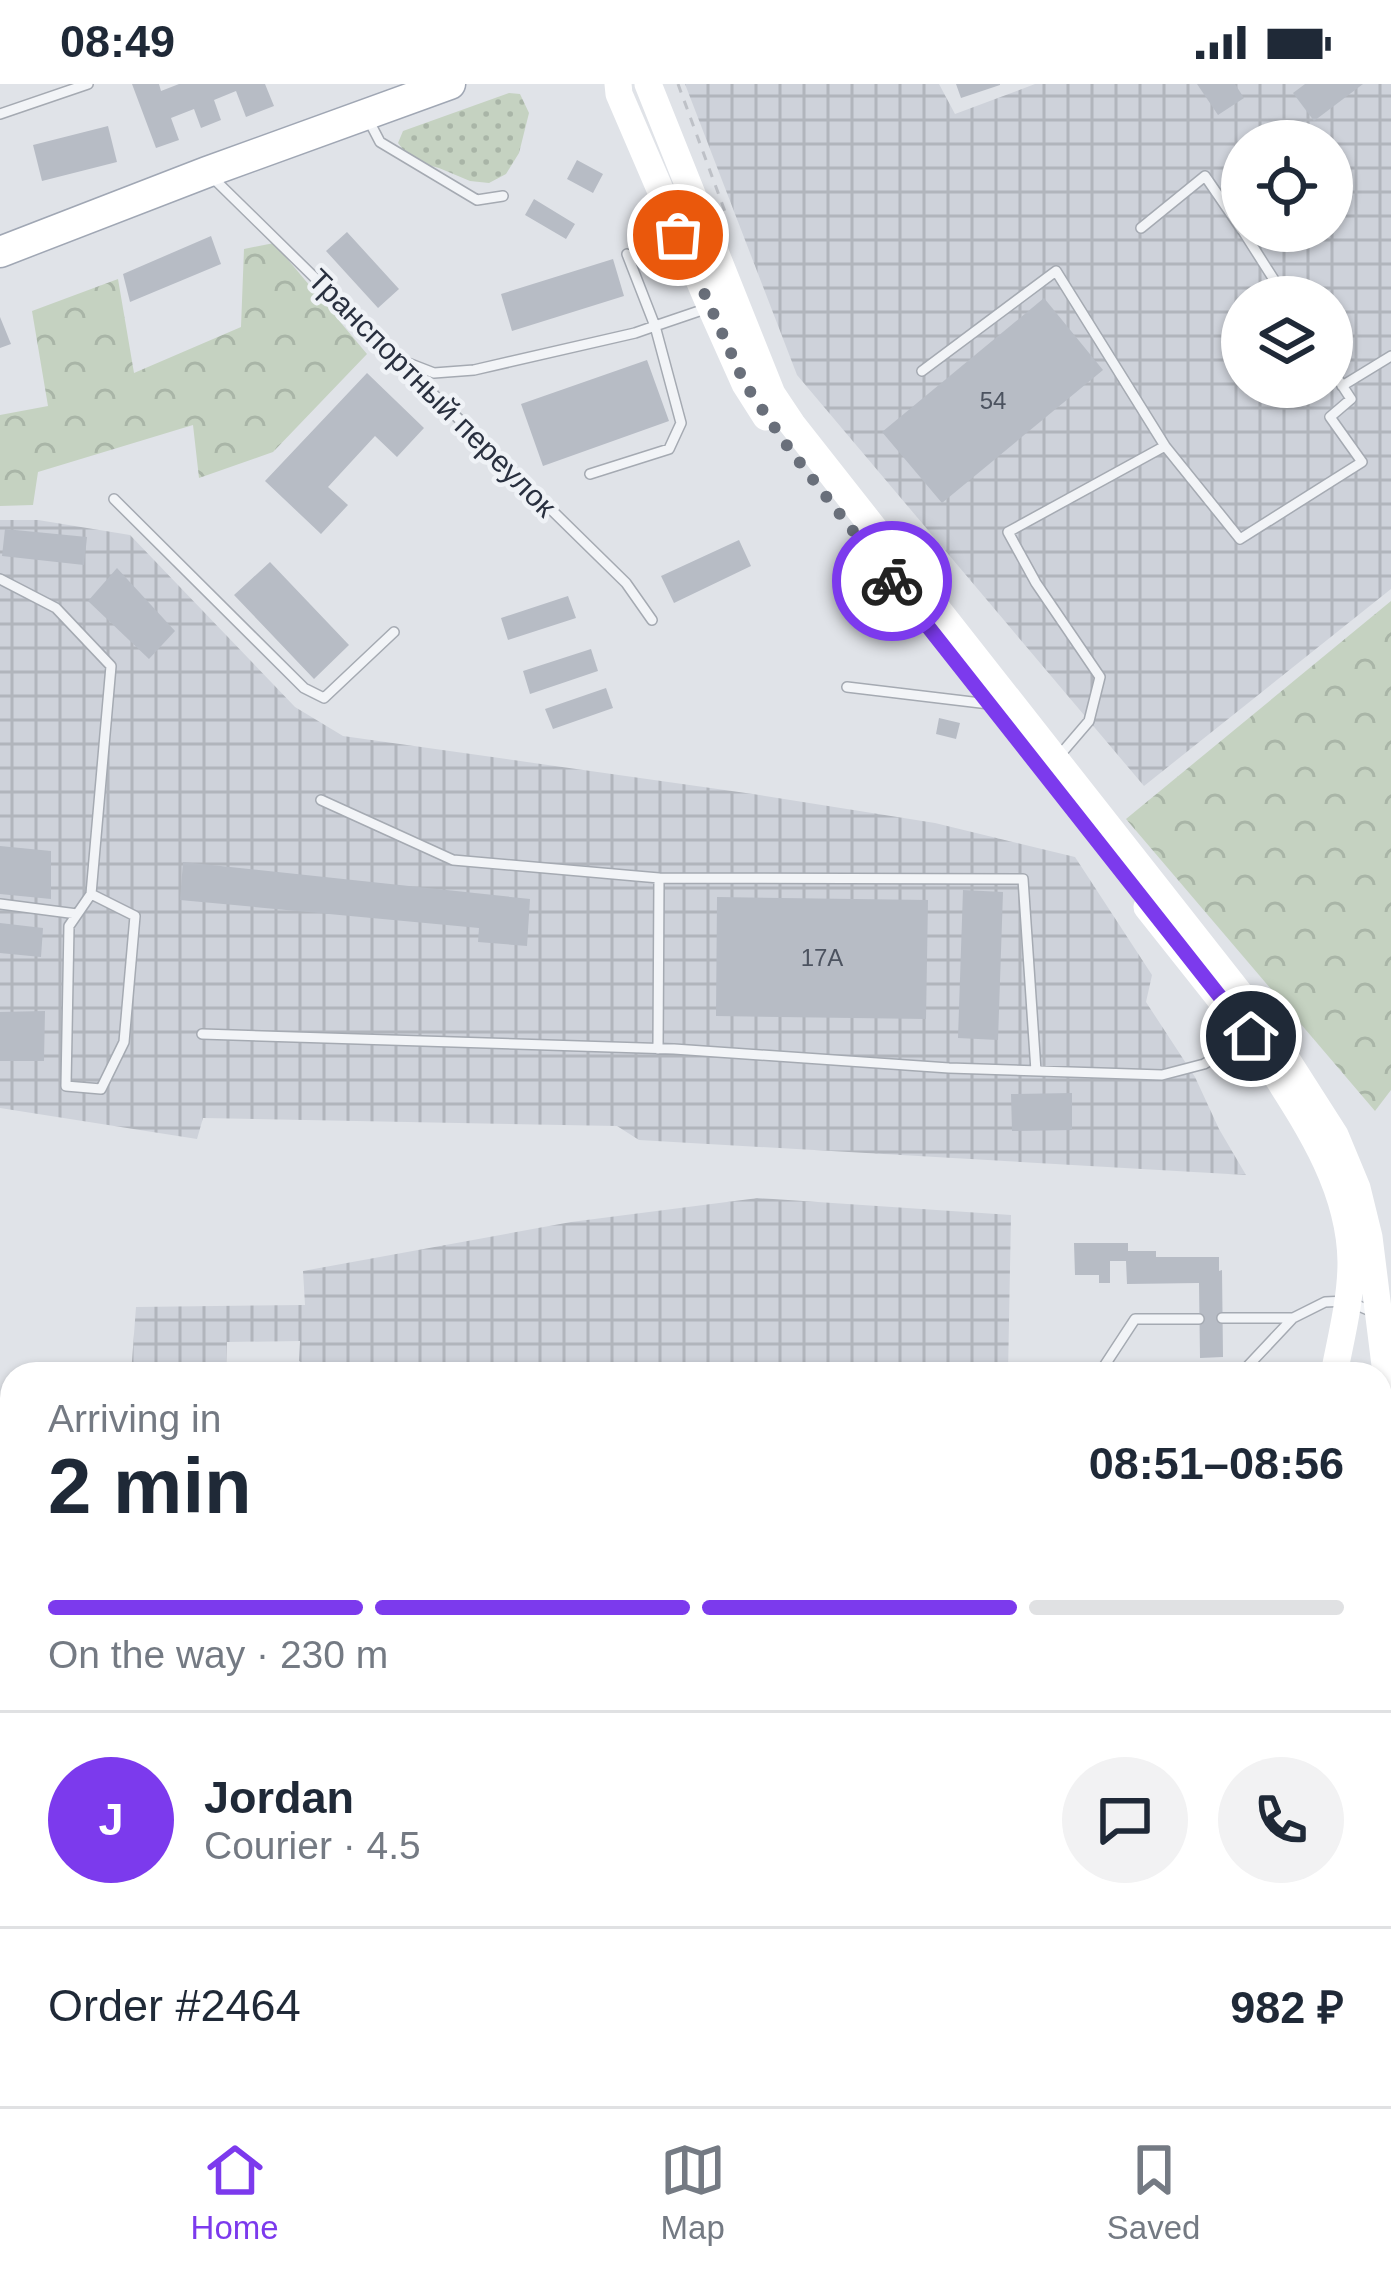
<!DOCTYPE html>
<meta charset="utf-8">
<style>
body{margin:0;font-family:Arial,sans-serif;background:#f2f2f3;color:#1f2937;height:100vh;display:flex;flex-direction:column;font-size:45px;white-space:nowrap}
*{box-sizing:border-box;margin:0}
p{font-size:39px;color:#747a83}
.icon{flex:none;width:66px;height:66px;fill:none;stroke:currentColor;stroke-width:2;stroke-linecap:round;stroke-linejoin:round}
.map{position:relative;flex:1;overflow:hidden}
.sheet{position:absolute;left:0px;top:1278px;width:1392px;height:744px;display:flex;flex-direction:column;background:#fff;border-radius:36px 36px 0 0;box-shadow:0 3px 9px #0004}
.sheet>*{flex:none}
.fabs{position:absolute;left:1221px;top:36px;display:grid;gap:24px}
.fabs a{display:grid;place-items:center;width:132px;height:132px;border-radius:50%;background:#fff;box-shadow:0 3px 9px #0004;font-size:60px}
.pin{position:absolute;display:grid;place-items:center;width:102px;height:102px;color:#fff;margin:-51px;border:6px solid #fff;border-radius:50%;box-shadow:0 3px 12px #0007}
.courier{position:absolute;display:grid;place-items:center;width:120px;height:120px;margin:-60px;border:9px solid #7c3aed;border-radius:50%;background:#fff;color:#222;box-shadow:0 3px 15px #0007}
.headline em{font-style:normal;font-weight:800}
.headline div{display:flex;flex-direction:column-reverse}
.headline{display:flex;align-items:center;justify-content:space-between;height:204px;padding:0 48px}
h1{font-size:78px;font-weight:800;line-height:90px}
.bar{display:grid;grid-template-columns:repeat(4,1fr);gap:18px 12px;align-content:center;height:144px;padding:0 48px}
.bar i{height:15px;border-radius:9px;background:#e0e1e3}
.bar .on{background:#7c3aed}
.bar p{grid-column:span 4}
.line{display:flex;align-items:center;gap:30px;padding:0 48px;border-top:3px solid #e0e1e3}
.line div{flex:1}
.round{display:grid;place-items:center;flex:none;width:126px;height:126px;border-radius:63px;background:#f2f2f3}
.status{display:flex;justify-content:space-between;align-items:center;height:84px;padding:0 60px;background:#fff;direction:ltr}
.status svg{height:33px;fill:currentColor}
.tab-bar{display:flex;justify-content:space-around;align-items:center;height:168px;border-top:3px solid #e0e1e3;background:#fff;font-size:33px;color:#747a83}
.tab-bar a{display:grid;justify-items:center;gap:6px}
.tab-bar .on{color:#7c3aed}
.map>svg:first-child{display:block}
</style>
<div class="status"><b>08:49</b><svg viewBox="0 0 49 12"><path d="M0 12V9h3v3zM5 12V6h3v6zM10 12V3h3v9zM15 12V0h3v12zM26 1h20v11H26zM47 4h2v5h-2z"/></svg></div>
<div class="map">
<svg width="1391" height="2022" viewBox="0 0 1391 2022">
<defs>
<pattern id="industrial-grid" width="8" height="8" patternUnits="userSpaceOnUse" patternTransform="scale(3)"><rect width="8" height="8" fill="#ced2da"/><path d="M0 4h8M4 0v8" fill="none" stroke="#b1b5bc"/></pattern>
<pattern id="grass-dots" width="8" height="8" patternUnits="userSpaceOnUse" patternTransform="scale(3)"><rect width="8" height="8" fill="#c5d2c1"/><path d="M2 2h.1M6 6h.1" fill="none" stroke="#a9b5a7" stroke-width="1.8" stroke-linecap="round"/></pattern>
<pattern id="forest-crowns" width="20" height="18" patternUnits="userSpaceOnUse" patternTransform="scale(3)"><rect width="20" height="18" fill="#c5d2c1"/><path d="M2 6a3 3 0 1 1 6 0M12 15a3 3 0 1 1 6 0" fill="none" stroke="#a9b5a7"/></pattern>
</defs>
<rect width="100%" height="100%" fill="#e0e3e8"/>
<path fill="url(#industrial-grid)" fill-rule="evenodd" d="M685 0H939L955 30 1035 0H1391V505L1144 702 797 291ZM1242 57H1332V147H1242ZM1242 213H1332V303H1242Z
M0 436H38L130 451 295 623 343 652 753 710 935 739 1075 773 1152 891 1146 918 1195 993 1219 1045 1246 1091 639 1056 617 1042 203 1034 197 1055 0 1024Z
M758 1114 1011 1131 1008 1290H322L299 1277 300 1257 227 1258 226 1290H131L136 1223 305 1221 303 1187 571 1138Z
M0 1384H12V2010H337L345 2022H0Z
M1391 1634V2022H1344L1346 2010H1380V1757Z
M601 2010H1175L1174 2022H609Z"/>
<path fill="url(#grass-dots)" d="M509 9 520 10 529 29 519 69 506 90 489 99 470 97 439 84 412 77 398 59 403 47Z"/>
<path fill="url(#forest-crowns)" d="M274 159 367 270 273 368 199 394 193 341 38 388 33 421 0 422V331L48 322 32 227 118 195 134 289 241 243 244 165Z
M1391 517V1006L1375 1027 1126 735Z"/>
<path fill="#9cafc7" d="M337 2010H601L609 2022H345Z"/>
<path fill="#b7bcc5" d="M132 0H159L161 7 179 0H265L274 22 246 33 236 7 214 16 221 36 201 44 194 25 171 34 179 56 156 64Z
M956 0H1000V1L961 14Z
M1197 0H1235L1244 14 1218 31Z
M1305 0H1363L1314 37 1293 9Z
M108 42 117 78 42 97 33 61Z
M577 76 603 90 593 109 567 95Z
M534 115 575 140 566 155 525 131Z
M347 148 399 205 378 224 326 167Z
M211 152 221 180 130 218 123 190Z
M613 175 624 212 512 247 501 210Z
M1044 214 1103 286 942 419 882 348Z
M0 233 11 260 0 264Z
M647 276 669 337 543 382 521 320Z
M367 289 424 344 397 373 375 352 328 403 348 421 321 450 265 397Z
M5 445 87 453 84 481 2 472Z
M739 456 751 482 674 519 661 492Z
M270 478 349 561 314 595 234 511Z
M117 484 175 547 149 575 88 517Z
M568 512 576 534 508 556 501 534Z
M591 565 598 587 530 610 523 587Z
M606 604 613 624 553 645 545 625Z
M939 634 960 639 956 655 936 650Z
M0 762 51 767V815L0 810Z
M183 778 530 815 527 862 478 858 479 844 180 816Z
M963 806 1003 808 998 956 958 954Z
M717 813 928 816 926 935 716 932Z
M0 839 43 844 41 873 0 869Z
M45 927 44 977H0V928Z
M1072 1009V1046L1012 1047 1011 1010Z
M1074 1159H1128V1167H1156V1173H1219V1187L1222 1186 1223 1273 1200 1274 1199 1199 1127 1200 1126 1177H1110V1199H1099V1191H1075Z
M0 1686 12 1704V1984L0 1966Z
M30 2010H115L123 2022H38Z
M190 2010H210L218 2022H173Z"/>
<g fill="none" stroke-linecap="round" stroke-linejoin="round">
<defs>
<path id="service" d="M0 30 88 0
M368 35 380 58 477 116 503 112
M211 92 626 499 652 536
M1141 144 1205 92 1242 146
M1243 147 1285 213
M403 277 434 289 474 286 635 249 655 242 627 170
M922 287 1056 187 1165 362
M1342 302 1391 272
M590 390 669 365 681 339 655 242 705 225
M114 415 304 604 324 614 394 548
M0 495 56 524 111 582 91 810 69 842 66 1002 101 1005 124 958 135 832 91 810
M847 603 989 620 999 614
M1059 672 1089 637 1100 593 1036 499 1008 448 1165 362 1240 455 1362 378 1330 333 1351 315 1332 286
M321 716 453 776 659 794 658 965
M659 794 1023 795 1036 987
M0 820 77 830
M202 950 674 965 949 984 1162 991 1204 980 1262 946
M1222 1234H1293L1325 1218 1347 1217 1373 1228
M1099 1290 1135 1235H1199
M1236 1290 1245 1285 1293 1234
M1380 1501 1391 1459
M1314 2022 1317 2010"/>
<path id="primary" d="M0 168 207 88 450 0"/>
</defs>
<use href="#service" stroke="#a5aab2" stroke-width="12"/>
<use href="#primary" stroke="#a0a7b4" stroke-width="33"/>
<path stroke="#bec1c7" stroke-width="3" stroke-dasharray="9 9" stroke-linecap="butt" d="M678 0 727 133"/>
<use href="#service" stroke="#f2f4f7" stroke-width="9"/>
<path stroke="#fff" stroke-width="27" d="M618 0 619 10 711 224 745 300 766 333
M648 0 772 310 792 340 1266 943 1335 1051 1357 1104 1369 1153 1385 1281 1391 1302
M1147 823 1235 934
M1268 979C1307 1040 1350 1103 1351 1178 1351 1215 1341 1254 1334 1290
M0 1354 12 1355
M1380 1382 1391 1375"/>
<use href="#primary" stroke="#fff" stroke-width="30"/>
<path stroke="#7a8291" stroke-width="4.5" stroke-dasharray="6 12" stroke-linecap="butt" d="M0 1379 12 1382
M0 1560 12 1574
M0 1982 12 1999
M19 2010 28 2022
M322 2010 330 2022"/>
</g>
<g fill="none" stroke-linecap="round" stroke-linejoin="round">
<path stroke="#696f7a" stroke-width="12" stroke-dasharray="0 21.6" d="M678 151 745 300 790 366 892 497"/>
<path stroke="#7c3aed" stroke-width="15" d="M892 497 1251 952"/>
</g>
<g text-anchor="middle" stroke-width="9" stroke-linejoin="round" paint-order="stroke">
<g font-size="24" fill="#4c5360">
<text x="993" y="325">54</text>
<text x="822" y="882">17А</text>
</g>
<g font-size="30" fill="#29303f" stroke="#eff2f6">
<text transform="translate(432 309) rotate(45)" y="10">Транспортный переулок</text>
</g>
</g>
</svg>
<div class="fabs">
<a><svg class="icon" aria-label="locate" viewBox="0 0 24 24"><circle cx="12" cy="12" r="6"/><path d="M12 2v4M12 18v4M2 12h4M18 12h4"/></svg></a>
<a><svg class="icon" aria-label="layers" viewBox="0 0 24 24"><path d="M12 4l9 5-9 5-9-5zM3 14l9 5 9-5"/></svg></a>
</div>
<div class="pin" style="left:678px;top:151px;background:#ea580c"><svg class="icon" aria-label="bag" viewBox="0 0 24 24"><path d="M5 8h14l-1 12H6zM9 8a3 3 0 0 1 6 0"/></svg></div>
<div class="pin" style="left:1251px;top:952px;background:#1f2937"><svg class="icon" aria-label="home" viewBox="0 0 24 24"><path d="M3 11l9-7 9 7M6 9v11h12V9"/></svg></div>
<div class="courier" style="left:892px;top:497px"><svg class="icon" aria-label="bike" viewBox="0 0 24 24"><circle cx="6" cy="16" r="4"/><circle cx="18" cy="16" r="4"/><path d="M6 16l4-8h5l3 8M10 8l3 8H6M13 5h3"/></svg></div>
<section class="sheet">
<div class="headline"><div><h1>2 min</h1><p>Arriving in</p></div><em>08:51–08:56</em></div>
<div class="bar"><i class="on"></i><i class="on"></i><i class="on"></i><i></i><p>On the way · 230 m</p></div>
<div class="line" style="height:216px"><b class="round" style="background:#7c3aed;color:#fff">J</b><div><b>Jordan</b><p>Courier · 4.5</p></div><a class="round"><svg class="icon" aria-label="chat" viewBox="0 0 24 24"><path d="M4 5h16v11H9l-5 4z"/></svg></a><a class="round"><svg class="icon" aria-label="phone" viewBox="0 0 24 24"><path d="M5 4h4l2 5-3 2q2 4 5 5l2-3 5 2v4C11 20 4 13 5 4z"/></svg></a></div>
<div class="line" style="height:156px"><div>Order #2464</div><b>982 ₽</b></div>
</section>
</div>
<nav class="tab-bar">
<a class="on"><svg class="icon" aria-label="home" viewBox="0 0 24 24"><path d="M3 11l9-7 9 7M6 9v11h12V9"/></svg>Home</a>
<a><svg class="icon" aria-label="map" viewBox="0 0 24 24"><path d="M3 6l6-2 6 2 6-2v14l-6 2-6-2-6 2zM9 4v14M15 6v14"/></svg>Map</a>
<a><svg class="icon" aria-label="saved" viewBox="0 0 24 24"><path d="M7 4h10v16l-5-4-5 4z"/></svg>Saved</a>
</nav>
